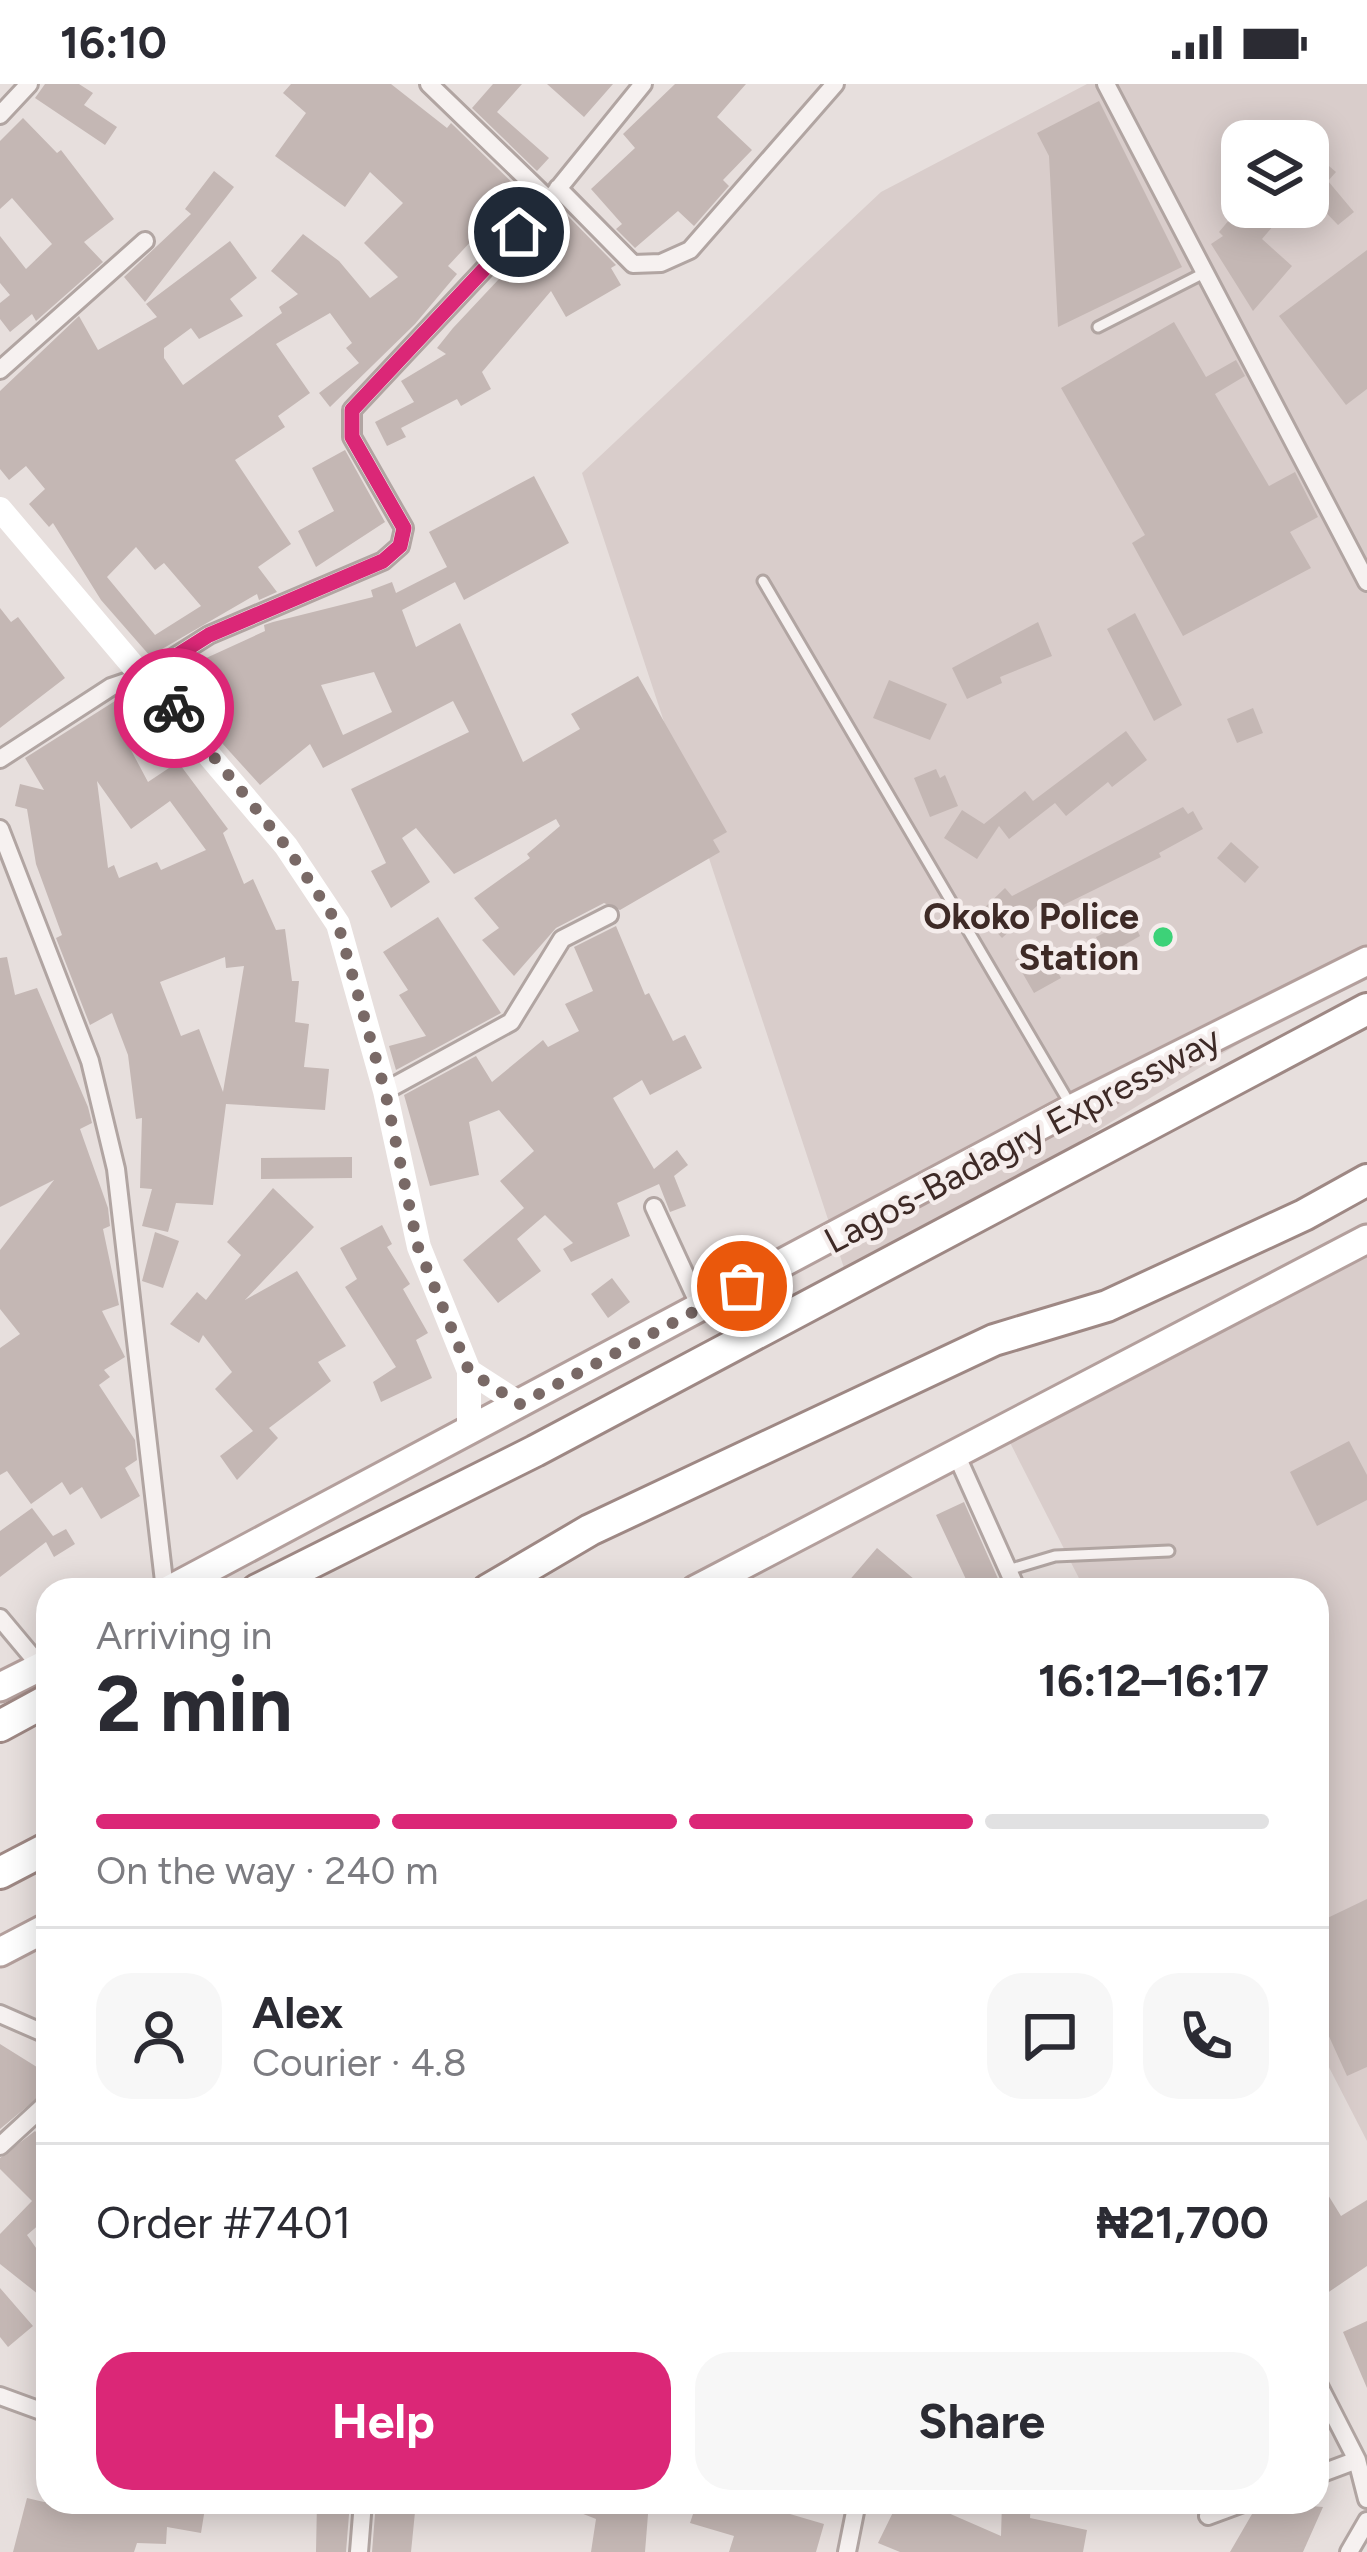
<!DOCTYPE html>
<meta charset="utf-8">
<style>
body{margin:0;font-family:Figtree,sans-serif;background:#f7f7f7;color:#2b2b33;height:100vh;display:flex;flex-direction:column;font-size:45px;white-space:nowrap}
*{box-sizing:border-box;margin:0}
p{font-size:39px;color:#7c7c81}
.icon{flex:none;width:66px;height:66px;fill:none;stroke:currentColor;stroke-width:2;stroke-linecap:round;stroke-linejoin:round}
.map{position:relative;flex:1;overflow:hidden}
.details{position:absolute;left:36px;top:1494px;width:1293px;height:936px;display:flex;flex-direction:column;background:#fff;border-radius:36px;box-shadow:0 6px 30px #0003}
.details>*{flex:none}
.tools{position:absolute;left:1221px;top:36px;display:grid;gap:24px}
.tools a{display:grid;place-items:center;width:108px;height:108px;border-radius:24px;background:#fff;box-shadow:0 6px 30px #0003;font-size:60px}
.pin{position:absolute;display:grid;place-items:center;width:102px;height:102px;color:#fff;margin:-51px;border:6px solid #fff;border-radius:50%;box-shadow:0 3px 12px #0007}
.courier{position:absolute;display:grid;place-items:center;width:120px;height:120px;margin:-60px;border:9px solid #db2777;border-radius:50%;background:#fff;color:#222;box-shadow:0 3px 15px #0007}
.head em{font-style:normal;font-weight:700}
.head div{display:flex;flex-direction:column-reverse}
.head{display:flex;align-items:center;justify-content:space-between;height:204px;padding:0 60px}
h1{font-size:78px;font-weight:700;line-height:90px}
.bar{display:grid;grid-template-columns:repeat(4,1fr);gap:18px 12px;align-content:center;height:144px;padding:0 60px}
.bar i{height:15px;border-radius:9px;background:#e1e1e2}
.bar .current{background:#db2777}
.bar p{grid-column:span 4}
.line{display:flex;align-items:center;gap:30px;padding:0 60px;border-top:3px solid #e1e1e2}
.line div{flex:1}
.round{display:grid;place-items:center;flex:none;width:126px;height:126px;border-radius:36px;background:#f7f7f7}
.button{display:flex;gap:24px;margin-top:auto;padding:24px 60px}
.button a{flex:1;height:138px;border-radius:36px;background:#db2777;color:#fff;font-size:48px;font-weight:700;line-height:138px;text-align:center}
.button a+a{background:#f7f7f7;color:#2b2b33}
.status{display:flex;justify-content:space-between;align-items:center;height:84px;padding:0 60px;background:#fff;direction:ltr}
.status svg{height:33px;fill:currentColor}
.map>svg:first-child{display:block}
</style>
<div class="status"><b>16:10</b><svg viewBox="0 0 49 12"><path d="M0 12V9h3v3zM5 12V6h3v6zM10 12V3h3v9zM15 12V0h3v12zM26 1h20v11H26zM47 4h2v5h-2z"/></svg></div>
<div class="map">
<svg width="1367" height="2468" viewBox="0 0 1367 2468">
<rect width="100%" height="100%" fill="#e7dfdd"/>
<path fill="#d9cdcb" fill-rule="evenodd" d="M1087 0H1367V881L849 1199 582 389 881 108ZM1242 57H1308V123H1242Z
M1367 1161V2057L1317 1960V1506H1085L1000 1339Z"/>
<path fill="#c4b7b4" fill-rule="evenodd" d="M45 0H79L93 9 84 21 117 43 105 61 35 14Z
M291 0H391L447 44 451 39 526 112 487 140 448 182 457 190 415 240 330 323 319 309 359 279 346 264 352 259 330 229 276 260 310 309 278 332 285 343 235 376 291 460 258 483 277 508 259 516 257 510 150 572 101 516 53 439 49 443 29 420 45 405 26 382 9 396 0 385V307L79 232 98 266 157 233 146 220 230 157 257 194 230 215 243 232 199 255 191 244 164 264V274L183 301 282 229 279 223 298 210 271 187 303 150 339 177 370 214 398 193 364 159 403 119 370 88 345 123 275 72 306 29 283 9ZM136 463 155 486 164 479 201 522 155 551 107 493Z
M493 0H522L497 28 549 74 537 87 472 24Z
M547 0H613L584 33Z
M675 0H746L717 33 752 66 723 96 729 102 694 142 678 127 635 164 616 145 622 140 591 105 635 64 623 50Z
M1099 17 1182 183 1058 243 1049 72 1037 49Z
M23 34 57 69 61 66 114 135 84 158 103 178 36 237 32 230 10 248 0 235V219L10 211 0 199V152L26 185 52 160 12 114 0 125V57Z
M1308 64 1336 88 1328 97 1354 128 1338 141 1308 110Z
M214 87 234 103 145 218 124 193 191 130 185 125Z
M1240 123H1289L1262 155 1292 182 1253 227 1211 160 1223 152 1219 148Z
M563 127 616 181 611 184 621 201 566 233 551 207 482 288 491 305 461 322 457 315 401 344 406 353 387 362 375 338 414 318 401 297 446 270 437 264 453 244Z
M1367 166V305L1346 321 1279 232Z
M1174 238 1206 293 1236 276 1245 292 1215 310 1269 402 1295 388 1318 433 1290 448 1311 484 1183 552 1132 459 1145 451 1061 304Z
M345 366 385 438 316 483 298 447 334 427 312 384Z
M534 392 569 459 464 516 455 498 402 526 416 563 460 539 523 678 580 645 571 630 638 592 727 748 713 756 720 768 620 826 604 819 556 844 514 892 482 856 499 844 474 814 530 774 527 770 560 742 556 735 454 790 416 744 402 754 430 798 391 824 371 787 386 779 351 705 469 648 453 617 323 684 310 660 260 701 193 627 169 591 265 547 264 541 273 538 373 513 371 506 392 498 396 509 447 483 429 448ZM374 588 392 628 343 651 321 601Z
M0 524 11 538 18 533 65 594 0 644Z
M1135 529 1182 621 1154 637 1107 545Z
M1038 538 1052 572 1000 593 1002 599 967 615 952 584Z
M889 596 947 620 930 656 873 634Z
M115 617 133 644 123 651 148 698 178 678 228 745 223 749 244 800 253 795 276 846 285 845 292 897H299L295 938 309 940 304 983 329 985 325 1026 226 1020 213 1121 176 1119 168 1148 142 1142 152 1105 140 1104 142 1034 136 1035 128 971 112 929 90 941 56 854 62 851 36 780 27 725 15 722 20 700 44 706 25 674ZM97 697 131 745 170 717 206 766 161 786 157 778 119 794 114 781 108 784ZM225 873 226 884 244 882 223 1008 199 945 181 952 160 898Z
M1253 624 1263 649 1237 659 1227 635Z
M1126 647 1147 676 1112 703 1108 698 1066 732 1055 719 1009 755 999 742 977 775 944 754 962 726 984 740 1025 707 1033 717Z
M936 685 940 694 945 691 958 722 930 733 914 694Z
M1183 723 1188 730 1193 727 1203 745 1159 769 1161 773 1043 831 1038 821 1002 854 979 829 1005 804 1012 812Z
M1231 758 1259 783 1245 799 1217 774Z
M438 833 501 929 396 986 389 962 426 952 399 911 408 906 383 868Z
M1132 835 1140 852 1105 872 1096 853Z
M616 842 645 911 649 909 673 957 685 951 702 984 650 1011 642 996 613 1014 654 1085 677 1066 688 1081 674 1092 686 1122 670 1128 659 1100 617 1119 630 1152 571 1178 563 1165 573 1159 545 1131 517 1155 541 1187 498 1219 463 1176 524 1124 500 1097 534 1067 499 1026 469 1038 479 1091 430 1102 404 1011 476 972 492 998 543 956 548 963 579 947 565 920 593 907 574 863Z
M1043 861 1061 894 1034 909 1015 876Z
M7 873 15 911 37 904 88 1023 92 1039 80 1045 108 1124 110 1142 103 1145 119 1221 102 1227 125 1273 104 1286 110 1293 99 1301 135 1356 137 1376 125 1384 140 1412 101 1435 82 1403 70 1411 62 1398 31 1420 7 1387 0 1391V1264L20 1250 0 1225V1166L54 1096 0 1123V874Z
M352 1073V1094L261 1095V1074Z
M273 1104 314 1143 245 1216 297 1187 346 1262 318 1278 331 1297 269 1344 278 1354 237 1396 220 1372 253 1347 215 1305 232 1288 203 1251 199 1259 170 1240 197 1208 206 1216 241 1171 227 1158Z
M382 1141 392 1160 387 1163 410 1200 403 1205 428 1249 416 1256 432 1294 381 1318 373 1298 396 1283 345 1203 357 1195 340 1164Z
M155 1148 179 1157 163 1204 142 1197Z
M612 1194 630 1218 608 1234 591 1210Z
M1349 1357 1367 1391V1416L1317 1442 1290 1388Z
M964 1418 1003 1506H971L936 1431Z
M32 1424 53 1452 66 1445 75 1460 54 1473 46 1458 0 1493V1447Z
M877 1464 927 1506H841Z
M1367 1815V1983L1347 1992 1317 1926V1839Z
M0 1960 48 1990 47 2006 0 2045Z
M35 2047 48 2060V2133L27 2151 48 2181V2218L0 2180V2150L32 2117 0 2085V2074Z
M1317 2093 1341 2132 1367 2116V2182L1317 2216Z
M0 2204 33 2242 8 2263 0 2253Z
M1367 2237V2304L1343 2248Z
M27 2414 44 2418H206L201 2449 167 2443 166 2460 137 2459 134 2468H13Z
M317 2418H350L346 2468H316Z
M376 2418H416L411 2468H372Z
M553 2418H649L645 2468H591L596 2435Z
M697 2418H768L766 2423 824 2440 816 2468H729L734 2452 690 2439Z
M898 2418H923L1001 2452 1002 2418H1031L1030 2434 1087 2446 1083 2468H900L878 2459Z
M1259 2418 1323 2423 1303 2468H1230Z"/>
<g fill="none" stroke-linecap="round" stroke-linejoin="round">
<defs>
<path id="lane" d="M1098 243 1204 189
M763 497 1070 1020
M1008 1486 1055 1472 1169 1467"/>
<path id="street" d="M429 0 549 116
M1106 0 1367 498
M0 31 29 0
M558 104 633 180 661 179 690 166 835 0
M0 286 145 157
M0 675 111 603 146 591 209 551 383 477 400 462 404 444 352 353V326L549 116 643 0
M0 745 90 977 116 1085 165 1506
M385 1007 511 938 562 855 609 831
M654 1123 701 1225
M956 1370 1017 1506
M0 1534 41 1583
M0 1930 48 1951
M0 2062 48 2018
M1317 2298 1357 2376 1367 2415
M0 2312 41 2327
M1317 2391 1357 2376
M1208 2432 1246 2418
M359 2468 363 2418
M847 2468 857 2418
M1349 2468 1367 2437"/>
<path id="primary" d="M169 1506 1073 1024 1367 877
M695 1506 1367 1155
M0 1603 48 1579
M0 1868 48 1843"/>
<path id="highway" d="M257 1506 535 1367 1367 925
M488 1506 590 1446 994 1256 1107 1222 1304 1131 1367 1096
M0 1642 48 1616
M0 1789 48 1764"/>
</defs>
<use href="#lane" stroke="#b1a5a2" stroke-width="15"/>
<use href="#street" stroke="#b1a5a2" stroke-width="22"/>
<use href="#primary" stroke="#b39f9c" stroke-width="33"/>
<use href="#highway" stroke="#9e8884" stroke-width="36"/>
<use href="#lane" stroke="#f6f1f0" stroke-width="9"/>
<use href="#street" stroke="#f6f1f0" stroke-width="16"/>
<path stroke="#fff" stroke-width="24" d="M0 425 286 762 338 840 385 1007 419 1163 469 1287V1347
M469 1287 520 1320"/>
<use href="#primary" stroke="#fff" stroke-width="27"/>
<use href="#highway" stroke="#fff" stroke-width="30"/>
</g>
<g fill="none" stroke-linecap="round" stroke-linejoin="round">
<path stroke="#796966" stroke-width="12" stroke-dasharray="0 21.6" d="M174 624 286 762 338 840 385 1007 418 1163 469 1287 520 1320 742 1202"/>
<path stroke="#db2777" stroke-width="15" d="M174 624 146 591 209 551 383 477 400 462 404 444 352 353V326L519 148"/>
</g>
<circle fill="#3dd278" stroke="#f5edec" stroke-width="4.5" cx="1163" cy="853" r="12"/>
<g text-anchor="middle" stroke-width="9" stroke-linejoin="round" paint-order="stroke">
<g font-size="36" font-weight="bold" fill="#3e2a26" stroke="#f5edec" text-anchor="end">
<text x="1139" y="845">Okoko Police<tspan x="1139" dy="41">Station</tspan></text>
</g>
<g font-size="36" fill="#3e2a26" stroke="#f5edec">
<text transform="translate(1022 1055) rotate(-28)" y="13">Lagos-Badagry Expressway</text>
</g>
</g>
</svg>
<div class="tools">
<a><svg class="icon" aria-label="layers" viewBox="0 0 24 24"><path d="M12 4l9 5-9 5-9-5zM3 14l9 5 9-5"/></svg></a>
</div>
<div class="pin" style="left:742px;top:1202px;background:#ea580c"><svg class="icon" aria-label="bag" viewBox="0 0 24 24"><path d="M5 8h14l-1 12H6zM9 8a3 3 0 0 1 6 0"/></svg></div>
<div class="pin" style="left:519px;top:148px;background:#1f2937"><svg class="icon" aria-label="home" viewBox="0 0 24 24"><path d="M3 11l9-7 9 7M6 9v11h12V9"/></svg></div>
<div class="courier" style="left:174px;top:624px"><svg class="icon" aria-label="bike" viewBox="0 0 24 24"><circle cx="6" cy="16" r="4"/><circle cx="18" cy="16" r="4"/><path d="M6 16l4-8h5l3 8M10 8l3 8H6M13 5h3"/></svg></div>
<section class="details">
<div class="head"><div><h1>2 min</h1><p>Arriving in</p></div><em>16:12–16:17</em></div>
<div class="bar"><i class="current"></i><i class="current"></i><i class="current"></i><i></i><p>On the way · 240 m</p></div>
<div class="line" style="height:216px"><a class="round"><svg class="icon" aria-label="person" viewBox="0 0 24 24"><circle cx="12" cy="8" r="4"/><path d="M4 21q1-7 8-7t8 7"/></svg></a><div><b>Alex</b><p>Courier · 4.8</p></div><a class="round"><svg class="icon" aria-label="chat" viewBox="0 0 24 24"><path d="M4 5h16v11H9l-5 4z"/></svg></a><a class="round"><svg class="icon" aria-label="phone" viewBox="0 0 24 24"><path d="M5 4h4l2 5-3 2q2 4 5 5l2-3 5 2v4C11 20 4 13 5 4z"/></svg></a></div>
<div class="line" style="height:156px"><div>Order #7401</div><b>₦21,700</b></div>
<div class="button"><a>Help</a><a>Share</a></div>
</section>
</div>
